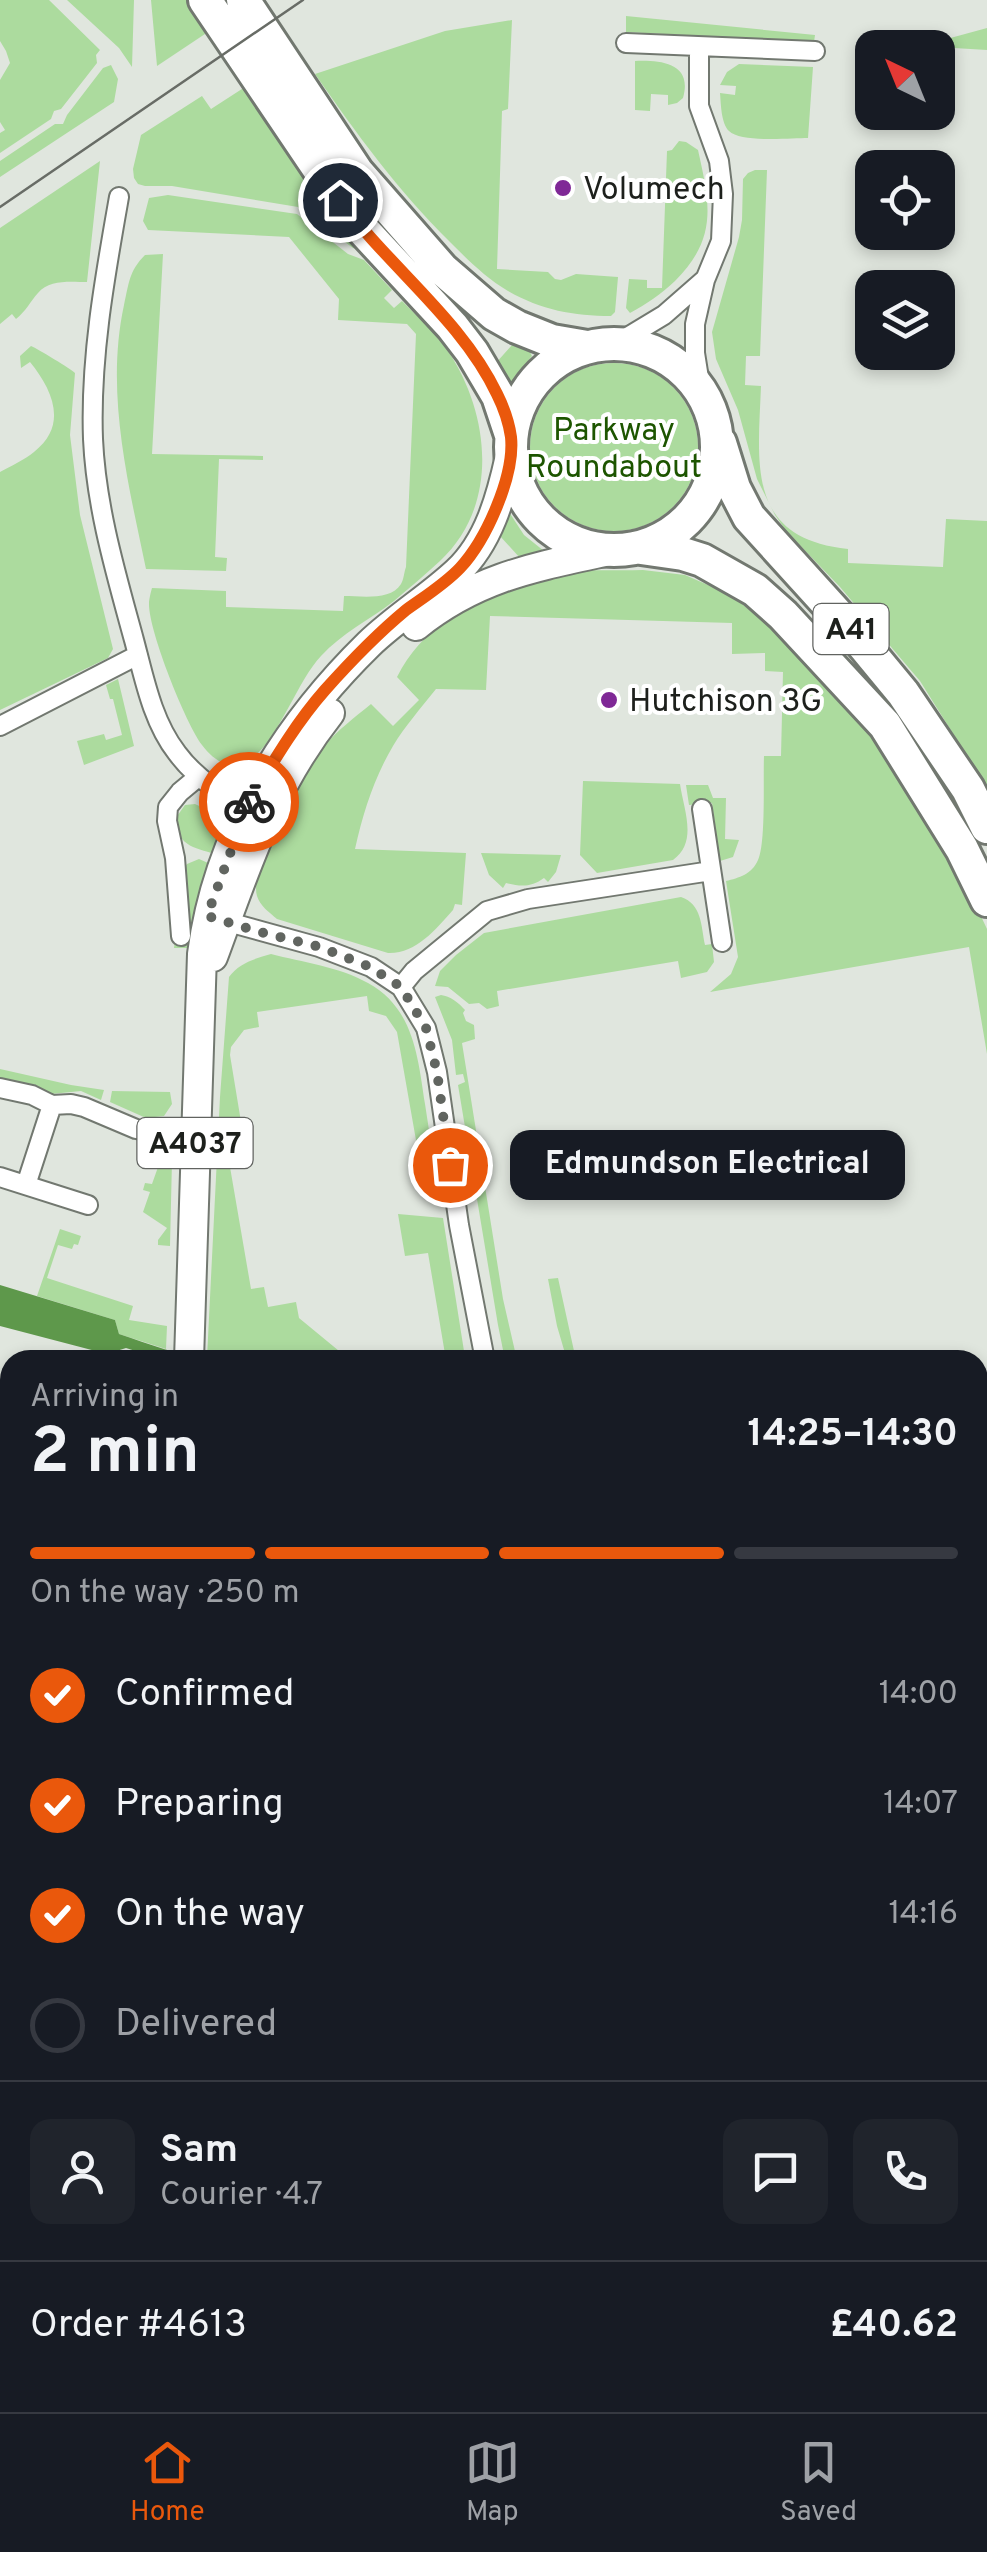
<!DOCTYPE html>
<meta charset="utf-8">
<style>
body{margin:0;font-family:Overpass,sans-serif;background:#20242c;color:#f1f3f6;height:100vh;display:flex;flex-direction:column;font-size:38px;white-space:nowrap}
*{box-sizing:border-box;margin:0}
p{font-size:32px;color:#9ea1a6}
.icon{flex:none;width:55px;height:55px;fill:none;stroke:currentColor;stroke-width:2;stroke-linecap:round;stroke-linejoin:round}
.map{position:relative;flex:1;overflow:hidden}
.details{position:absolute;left:0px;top:1350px;width:988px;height:1062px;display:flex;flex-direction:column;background:#171b24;border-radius:30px 30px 0 0;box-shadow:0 5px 15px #0003}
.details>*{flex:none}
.needle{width:65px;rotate:317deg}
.fabs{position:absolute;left:855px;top:30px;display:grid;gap:20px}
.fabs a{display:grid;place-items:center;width:100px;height:100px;border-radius:20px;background:#171b24;box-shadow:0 5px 15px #0003;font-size:50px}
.pin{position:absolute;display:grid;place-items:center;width:85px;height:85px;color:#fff;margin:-42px;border:5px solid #fff;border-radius:50%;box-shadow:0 2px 10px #0007}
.courier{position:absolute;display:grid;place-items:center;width:100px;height:100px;margin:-50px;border:8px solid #ea580c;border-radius:50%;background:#fff;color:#222;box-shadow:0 2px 12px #0007}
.bubble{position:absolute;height:70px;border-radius:20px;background:#171b24;box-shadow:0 5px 15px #0003;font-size:32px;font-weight:700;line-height:70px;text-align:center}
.headline em{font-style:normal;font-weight:700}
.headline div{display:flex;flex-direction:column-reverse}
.headline{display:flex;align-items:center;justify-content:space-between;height:170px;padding:0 30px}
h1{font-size:65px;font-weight:700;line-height:75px}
.bar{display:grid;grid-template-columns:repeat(4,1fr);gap:15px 10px;align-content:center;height:120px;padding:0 30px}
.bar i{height:12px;border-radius:8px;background:#363941}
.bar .current{background:#ea580c}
.bar p{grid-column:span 4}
.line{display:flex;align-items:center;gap:25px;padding:0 30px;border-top:2px solid #363941}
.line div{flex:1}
.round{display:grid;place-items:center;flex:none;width:105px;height:105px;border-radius:20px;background:#20242c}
ol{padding:0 30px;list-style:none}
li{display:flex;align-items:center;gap:30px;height:110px}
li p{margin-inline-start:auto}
li .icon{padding:10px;border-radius:50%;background:#ea580c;color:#fff;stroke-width:4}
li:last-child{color:#9ea1a6}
li i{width:55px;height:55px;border:5px solid #363941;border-radius:50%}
.menu{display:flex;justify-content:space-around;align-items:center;height:140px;border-top:2px solid #363941;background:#171b24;font-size:28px;color:#9ea1a6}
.menu a{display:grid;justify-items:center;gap:5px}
.menu .current{color:#ea580c}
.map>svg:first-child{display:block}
</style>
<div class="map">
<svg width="987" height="2412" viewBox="0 0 987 2412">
<rect width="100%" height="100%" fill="#e0e6de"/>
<path fill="#acdb9e" d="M0 0H49L100 50 96 55 97 63 61 109 54 111 51 119 0 153V133L5 130 0 122V80L10 63 6 51 0 41Z
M67 0H134L132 67 119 48Z
M151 0H187L208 32 157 66Z
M626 16 815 35 814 42 626 32Z
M512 20 508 109 502 111 497 269 548 272 555 279 561 280 576 274 618 277 615 312 611 316C574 316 541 310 508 291 486 278 468 260 450 242 398 191 356 133 315 74L445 31Z
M987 28V50L921 46Z
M635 61C661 60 693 63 683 98L677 103 668 105V95L651 94 650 111 635 110Z
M739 64 813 67 808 138C791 138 741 143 729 131 721 123 721 104 720 93L735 95 736 86 720 85 727 72Z
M111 65 118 79 114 102 0 177V161L55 124H63L67 115 103 68Z
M245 87 365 251 353 248 298 207 172 186H145L138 184 134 178 133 169 141 135 202 96 211 109Z
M679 141 686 142 698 150C710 204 718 238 675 281 661 294 647 304 630 313L626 308 629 279 647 280V288H662L667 151 672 150Z
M100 161 87 282C71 282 49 279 38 293 30 302 26 311 16 319L12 314 0 324V228Z
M755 170H767L760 356H746L745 385 761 386C758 465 746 538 848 549V563L943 567 946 519 987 521V788L920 681 840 587 787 532 775 515 757 479 738 410 716 359 712 332 739 237 742 220 743 179 748 173Z
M168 195 297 214 348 254 364 260 392 290 384 298 394 308 402 301C418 317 436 332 448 351 490 414 500 505 440 561 425 575 409 588 394 601 369 620 342 633 321 656 295 683 274 754 241 764 225 769 211 757 202 745 186 724 148 630 149 603 149 600 151 591 152 588L226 591V607L343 611 344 596C361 596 391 601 401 584 404 579 404 572 406 567L416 334 407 324 338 320 339 299 289 237 148 230 143 221 149 198Z
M163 254 152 454 263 456V460L219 459 215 557 227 558 226 571 146 569C128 482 105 393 124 305 129 283 129 271 145 255Z
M512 345 530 352 532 356 510 384H508L495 364Z
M31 346C38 349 71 369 75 373L70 435 80 515 113 649 108 658 0 710V472C11 466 24 460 34 452 69 425 52 389 30 362L21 368 20 356Z
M530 447a84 84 0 1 1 168 0a84 84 0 1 1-168 0Z
M509 512 524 535 544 551 520 558 499 535Z
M643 570 685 575 731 595 781 635 867 722 961 874 987 929V1054L969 947 710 992 731 974 738 957 726 881C739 878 752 874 758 860 766 843 763 778 764 756H781L783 672 765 671V653L732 654V623L490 616 486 690 436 689C421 708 405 726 393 746 374 778 363 813 355 849L466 853 462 905 455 904 453 910C435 930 416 954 388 953L277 919C269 912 260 906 257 896 248 866 303 770 324 746 338 730 355 717 371 704L393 726 419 700 397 677C423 626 462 610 513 589 527 584 542 573 557 572 585 569 615 571 643 570Z
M118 679 134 746 84 765 77 741 104 734 106 740 122 735 113 699H110L106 685Z
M583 781 680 784C684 811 698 842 673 860L597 873 580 855Z
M686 785H708L713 798H726L725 839 739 840 733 857 720 861 712 803 689 805Z
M195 804C218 814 221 833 220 856 197 847 178 849 175 819L185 805Z
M481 853 561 855 556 872 548 882 544 878C532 887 521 887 506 883L503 888 489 875Z
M199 859 215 866 194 948H174L184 868 187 864Z
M681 897C702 904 701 926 705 945L712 944 714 962 707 972 681 978 678 961 497 991 499 1006 487 1009 479 1003 469 1004 448 987 435 986 440 971 456 955 484 933Z
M271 954C302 962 340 967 368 983 414 1008 418 1058 425 1104 429 1130 433 1156 436 1182L427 1186 423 1180 397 1032 386 1016 369 1011 367 996 257 1012 259 1027 244 1030 231 1047 230 1055 243 1134 225 1138 251 1289 264 1287 268 1307 296 1302 299 1318 350 1360H258L247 1355 207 1358 220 1097 229 977C239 963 254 959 271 954Z
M441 995C450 996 459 1003 465 1010L463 1013 466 1021 474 1025 475 1039 462 1043 503 1299 517 1360H505L498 1325 458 1085 465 1082 463 1074 456 1075 452 1040 435 997Z
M0 1069 71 1085 104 1090 101 1100 81 1091 51 1094 36 1085 0 1078Z
M112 1091 170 1092 172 1104 164 1116 146 1118 110 1102Z
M150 1145 167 1150 172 1160 170 1246 158 1245V1240L167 1228 143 1212 150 1192 143 1190 145 1183 152 1184 163 1153 144 1146Z
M398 1214 443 1218 464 1351 453 1360H446L428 1253 405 1256Z
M60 1229 81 1236 78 1245 74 1244 72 1249 58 1245 47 1278 133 1306 129 1320 167 1326 166 1349 119 1334 115 1320 37 1296Z
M558 1278 576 1360H567L557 1326 548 1279Z
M978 1931 987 1941V2020L978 2010Z"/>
<path fill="#5e984b" d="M0 1285 115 1320 119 1334C149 1344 180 1356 211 1359 228 1360 242 1353 258 1360H164L126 1348 107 1354 0 1326Z"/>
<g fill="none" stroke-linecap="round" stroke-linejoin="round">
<defs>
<path id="street" d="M626 43 815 51
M699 47V106L719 161 723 194 721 241 705 280 695 324V353L701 391
M119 197C105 276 90 358 93 439 96 507 116 574 134 640 144 677 152 721 177 753 197 780 225 797 255 811
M616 344 664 315 704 280
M0 726 138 655
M702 809 722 942
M217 919 319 947 371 967 401 987 426 1028 437 1072 459 1225 485 1360
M181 936 175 858 167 821 168 807 180 792 198 777
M401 987 414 971 487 911 528 899 711 871
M0 1088 32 1095 52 1105 71 1104 84 1107 136 1129 157 1133 195 1134
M0 1177 88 1205
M26 1185 52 1105
M0 1523 10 1520
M978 1753 987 1754
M0 1891 10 1892
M0 2215H10
M978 2308 987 2306
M602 2402 616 2412
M741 2412 747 2402"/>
<path id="primary" d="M416 626C477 577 535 567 609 551
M213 957C246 868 270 789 330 713
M189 1360 202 954C217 835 284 727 369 644 396 618 429 598 457 572 489 542 501 497 510 456
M159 2402V2412"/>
<path id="highway" d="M205 0 352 218 452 326 472 352 498 396 511 435
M243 0 357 172 442 269 494 314 517 327 552 341 587 347
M511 447a103 103 0 1 1 206 0a103 103 0 1 1-206 0Z
M720 443 734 488 749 517 846 624 903 693 968 789 987 827
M641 548 683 554 702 560 755 590 783 615 885 725 962 849 987 900"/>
</defs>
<use href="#street" stroke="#727870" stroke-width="22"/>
<use href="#primary" stroke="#727870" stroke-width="32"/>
<use href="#highway" stroke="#727870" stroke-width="38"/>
<use href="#street" stroke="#fff" stroke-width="18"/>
<use href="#primary" stroke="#fff" stroke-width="28"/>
<use href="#highway" stroke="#fff" stroke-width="32"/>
<path stroke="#686c66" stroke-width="2.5" d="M0 207 303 0"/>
</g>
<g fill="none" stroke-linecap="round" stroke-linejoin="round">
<path stroke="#616560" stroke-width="10" stroke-dasharray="0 18" d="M249 802 207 916 260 932 320 947 370 967 401 987 426 1028 437 1072 450 1165"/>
<path stroke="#ea580c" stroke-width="12" d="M249 802C272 764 295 724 325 690 350 662 377 634 406 610 424 597 445 584 460 568 486 540 515 476 511 437 509 423 503 406 497 394 462 320 388 266 340 200"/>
</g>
<g fill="#7f2896" stroke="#fff" stroke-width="4">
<circle cx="563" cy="188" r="10"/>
<circle cx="609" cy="700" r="10"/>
</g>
<g text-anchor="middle" stroke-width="8" stroke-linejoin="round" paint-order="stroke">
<g fill="#fff" stroke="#616360" stroke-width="2.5">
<rect x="813.5" y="604" width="75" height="50" rx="8"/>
<rect x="137.5" y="1118" width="115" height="50" rx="8"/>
</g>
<g font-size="30" font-weight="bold" fill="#1d201c">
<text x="851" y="639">A41</text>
<text x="195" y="1153">A4037</text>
</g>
<g font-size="32" fill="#1d201c" stroke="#fff" text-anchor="start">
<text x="583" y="199">Volumech</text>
<text x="629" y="711">Hutchison 3G</text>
</g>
<g font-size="32" fill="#1d5500" stroke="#fff">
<text x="614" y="440">Parkway<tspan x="614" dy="37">Roundabout</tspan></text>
</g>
</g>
</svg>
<div class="fabs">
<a><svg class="needle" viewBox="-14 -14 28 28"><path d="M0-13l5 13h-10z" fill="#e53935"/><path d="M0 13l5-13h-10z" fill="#9ea1a6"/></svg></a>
<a><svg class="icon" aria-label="locate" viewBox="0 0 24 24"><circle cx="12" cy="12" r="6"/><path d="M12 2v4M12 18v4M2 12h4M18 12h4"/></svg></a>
<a><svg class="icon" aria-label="layers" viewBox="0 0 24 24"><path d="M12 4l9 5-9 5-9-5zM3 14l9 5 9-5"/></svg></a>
</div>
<div class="pin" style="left:450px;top:1165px;background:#ea580c"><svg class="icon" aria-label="bag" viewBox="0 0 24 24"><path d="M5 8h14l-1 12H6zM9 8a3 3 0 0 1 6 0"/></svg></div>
<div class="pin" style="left:340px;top:200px;background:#1f2937"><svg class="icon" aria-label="home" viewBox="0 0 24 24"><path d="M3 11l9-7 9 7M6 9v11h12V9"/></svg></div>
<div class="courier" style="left:249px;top:802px"><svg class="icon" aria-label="bike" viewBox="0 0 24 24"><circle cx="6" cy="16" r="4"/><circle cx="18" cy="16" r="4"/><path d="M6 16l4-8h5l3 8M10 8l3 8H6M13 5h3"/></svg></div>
<div class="bubble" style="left:510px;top:1130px;width:395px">Edmundson Electrical</div>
<section class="details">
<div class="headline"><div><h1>2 min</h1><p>Arriving in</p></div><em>14:25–14:30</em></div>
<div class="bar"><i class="current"></i><i class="current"></i><i class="current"></i><i></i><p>On the way · 250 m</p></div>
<ol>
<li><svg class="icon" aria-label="check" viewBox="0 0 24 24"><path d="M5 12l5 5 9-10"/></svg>Confirmed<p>14:00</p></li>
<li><svg class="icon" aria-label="check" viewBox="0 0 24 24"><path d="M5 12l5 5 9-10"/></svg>Preparing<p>14:07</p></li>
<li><svg class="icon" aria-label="check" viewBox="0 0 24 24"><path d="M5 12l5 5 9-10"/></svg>On the way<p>14:16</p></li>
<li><i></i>Delivered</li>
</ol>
<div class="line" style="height:180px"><a class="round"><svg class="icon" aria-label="person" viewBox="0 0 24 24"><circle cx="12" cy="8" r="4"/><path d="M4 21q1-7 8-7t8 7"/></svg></a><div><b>Sam</b><p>Courier · 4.7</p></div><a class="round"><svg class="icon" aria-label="chat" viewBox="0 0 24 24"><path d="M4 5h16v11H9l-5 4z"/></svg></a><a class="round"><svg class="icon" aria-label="phone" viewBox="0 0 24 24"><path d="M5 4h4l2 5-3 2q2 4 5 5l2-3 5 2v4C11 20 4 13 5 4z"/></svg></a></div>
<div class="line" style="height:130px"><div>Order #4613</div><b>£40.62</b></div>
</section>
</div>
<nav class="menu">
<a class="current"><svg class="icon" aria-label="home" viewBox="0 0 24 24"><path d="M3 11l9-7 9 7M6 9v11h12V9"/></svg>Home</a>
<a><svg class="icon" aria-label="map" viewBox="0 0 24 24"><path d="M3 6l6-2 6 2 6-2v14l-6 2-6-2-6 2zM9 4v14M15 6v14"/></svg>Map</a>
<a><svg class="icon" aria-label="saved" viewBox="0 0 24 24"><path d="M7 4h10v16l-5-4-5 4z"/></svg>Saved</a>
</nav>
